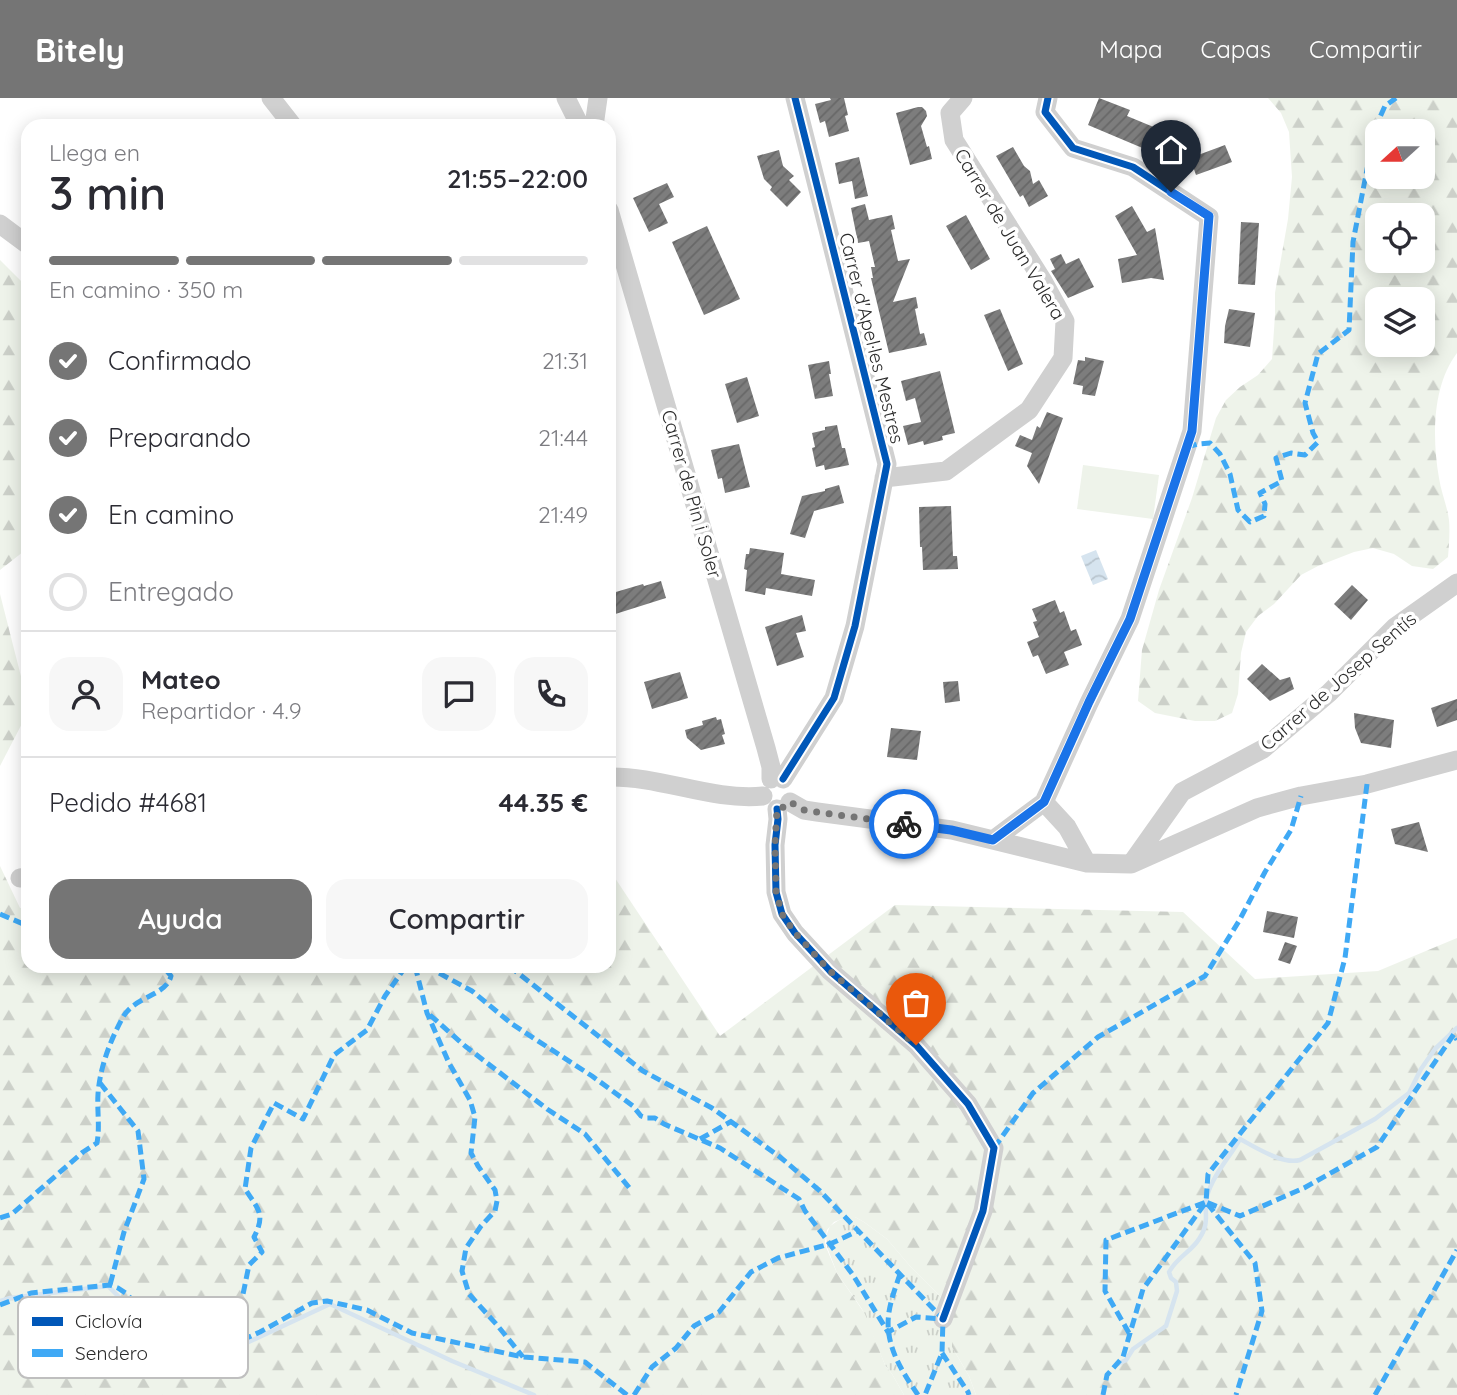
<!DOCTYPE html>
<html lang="es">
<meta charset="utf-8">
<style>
body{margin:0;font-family:Quicksand,sans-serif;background:#f7f7f7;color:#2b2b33;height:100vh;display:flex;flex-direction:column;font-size:26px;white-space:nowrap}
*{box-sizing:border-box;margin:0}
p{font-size:23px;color:#7c7c81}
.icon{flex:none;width:38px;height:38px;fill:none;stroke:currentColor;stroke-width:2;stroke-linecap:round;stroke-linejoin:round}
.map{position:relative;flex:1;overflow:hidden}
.drawer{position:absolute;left:21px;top:21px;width:595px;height:854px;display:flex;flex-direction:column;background:#fff;border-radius:21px;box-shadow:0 4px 18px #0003}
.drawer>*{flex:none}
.needle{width:46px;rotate:249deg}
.fabs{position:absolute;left:1365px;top:21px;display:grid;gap:14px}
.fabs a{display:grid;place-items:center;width:70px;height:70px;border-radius:14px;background:#fff;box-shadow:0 4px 18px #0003;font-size:35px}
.pin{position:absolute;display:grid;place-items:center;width:60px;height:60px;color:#fff;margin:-72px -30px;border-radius:50% 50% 50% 0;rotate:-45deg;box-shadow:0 0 7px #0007}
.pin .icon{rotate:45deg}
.courier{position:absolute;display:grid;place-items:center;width:70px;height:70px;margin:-35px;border:5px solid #1a73e8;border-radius:50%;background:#fff;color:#222;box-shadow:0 2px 9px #0007}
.summary em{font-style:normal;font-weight:600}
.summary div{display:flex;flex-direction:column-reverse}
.summary{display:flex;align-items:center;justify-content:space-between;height:119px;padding:0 28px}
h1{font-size:46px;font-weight:600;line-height:52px}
.bar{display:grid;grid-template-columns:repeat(4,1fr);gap:10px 7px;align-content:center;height:84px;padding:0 28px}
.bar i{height:9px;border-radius:5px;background:#e1e1e2}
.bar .active{background:#757575}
.bar p{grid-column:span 4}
.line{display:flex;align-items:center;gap:18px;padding:0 28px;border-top:2px solid #e1e1e2}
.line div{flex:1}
.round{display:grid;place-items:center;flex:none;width:74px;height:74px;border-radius:21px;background:#f7f7f7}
ol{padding:0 28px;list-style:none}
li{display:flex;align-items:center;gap:21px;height:77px}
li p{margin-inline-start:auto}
li .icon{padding:7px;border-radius:50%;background:#757575;color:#fff;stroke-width:4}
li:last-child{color:#7c7c81}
li i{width:38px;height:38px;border:4px solid #e1e1e2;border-radius:50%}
.button{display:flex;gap:14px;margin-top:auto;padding:14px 28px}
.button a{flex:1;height:80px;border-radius:21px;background:#757575;color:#fff;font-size:28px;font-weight:600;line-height:80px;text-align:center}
.button a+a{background:#f7f7f7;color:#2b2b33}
header{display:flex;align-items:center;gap:42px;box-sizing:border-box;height:98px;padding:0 35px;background:#757575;color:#fff}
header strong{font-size:33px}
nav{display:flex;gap:38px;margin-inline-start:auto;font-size:24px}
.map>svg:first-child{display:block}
</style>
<header>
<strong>Bitely</strong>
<nav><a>Mapa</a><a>Capas</a><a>Compartir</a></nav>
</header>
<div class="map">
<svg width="1457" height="1297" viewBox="0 0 1457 1297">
<defs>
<pattern id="grass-tufts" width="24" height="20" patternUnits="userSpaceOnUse" patternTransform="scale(1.75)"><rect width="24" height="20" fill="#eef3ea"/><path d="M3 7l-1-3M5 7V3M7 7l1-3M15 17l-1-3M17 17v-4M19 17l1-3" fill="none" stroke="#ccd0c9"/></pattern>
<pattern id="forest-firs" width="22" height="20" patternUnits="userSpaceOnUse" patternTransform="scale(1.75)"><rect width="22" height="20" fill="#eef3ea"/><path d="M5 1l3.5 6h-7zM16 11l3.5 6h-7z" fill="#ccd0c9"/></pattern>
<pattern id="water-waves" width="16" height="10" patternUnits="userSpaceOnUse" patternTransform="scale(1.75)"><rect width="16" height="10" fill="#d6e4ef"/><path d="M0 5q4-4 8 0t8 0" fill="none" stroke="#b8c4cd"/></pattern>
<pattern id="building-hatch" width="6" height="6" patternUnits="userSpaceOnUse" patternTransform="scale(1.75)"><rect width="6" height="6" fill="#7d7d7d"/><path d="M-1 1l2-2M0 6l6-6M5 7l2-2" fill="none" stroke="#676767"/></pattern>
</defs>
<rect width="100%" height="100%" fill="#fff"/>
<path fill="url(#grass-tufts)" d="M850 1119H855L864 1124 887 1141 910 1168 942 1200 952 1222V1249L969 1278 976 1297H904L892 1276 885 1267 862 1211 837 1175 827 1149 826 1138 830 1128 839 1122Z"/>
<path fill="url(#forest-firs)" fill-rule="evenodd" d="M1268 0H1457V255C1432 288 1432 340 1439 380 1441 394 1447 407 1449 422 1450 434 1449 447 1448 459L1433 471 1412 468 1394 456 1373 450 1354 454 1318 468 1301 477 1274 506 1258 518 1246 534 1241 555 1238 596 1232 615 1215 623H1195L1155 615 1138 603 1142 552 1159 492 1192 400 1216 320 1226 302 1240 289 1258 277 1272 261 1275 217V195L1288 121 1292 79 1289 34 1281 15ZM1423 33V79H1377V33ZM1423 117V163H1377V117ZM1377 201H1423V247H1377Z
M0 162 28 190V450L0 472Z
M0 496 28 606V614L0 668Z
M0 768 20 810 28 809V868H609V771L720 938 895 807 1183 814 1255 881 1378 873 1457 840V1297H976L969 1278 952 1249V1222L942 1200 910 1168 887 1141 864 1124 855 1119 844 1120 834 1124 827 1132 825 1144 826 1149 837 1175 865 1216 885 1267 892 1276 904 1297H0Z"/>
<path fill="#eef3ea" d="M1083 367 1159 377 1153 421 1077 411Z"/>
<path fill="url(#water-waves)" d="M1096 452 1108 481 1093 487 1081 458Z"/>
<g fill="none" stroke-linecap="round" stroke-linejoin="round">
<path stroke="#d6e4ef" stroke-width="4.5" d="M0 1203 10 1200 108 1188 150 1230 196 1257 225 1255 330 1206 452 1263 534 1297
M1118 1266 1126 1262 1133 1251 1166 1228 1177 1193 1176 1184 1171 1180 1169 1174C1178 1158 1191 1154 1199 1141 1211 1123 1203 1116 1207 1098 1213 1077 1229 1060 1240 1041 1255 1049 1283 1067 1300 1062L1375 1021 1409 995 1421 971 1435 951 1457 930"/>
</g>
<path fill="url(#building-hatch)" d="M830 0H844L848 17 845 18 849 33 829 39 825 23 820 25 815 6 831 2Z
M1099 0 1130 12 1127 18 1168 35 1159 57 1088 27Z
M918 9H922L926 13 927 18 921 28 927 49 929 48 932 61 910 67 896 15Z
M1225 47 1232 64 1196 77 1190 60Z
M1013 49 1024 68 1030 73 1033 86 1039 82 1048 98 1029 109 1023 97 1020 99 996 58Z
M779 52 783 68 794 78 789 82 801 94 787 109 770 92 772 89 764 81 757 58Z
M859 59 868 98 855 101 852 83 839 86 835 65Z
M667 85 674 99 659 106 668 125 649 134 633 100Z
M865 106 869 122 892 117 895 131 891 132 898 163 910 161 893 204 916 199 918 210 915 211 920 236 924 235 927 247 889 255 871 180H873L871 169H875L869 143 858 145 851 110Z
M1132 108 1147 134 1155 130 1164 182 1151 180 1122 185 1118 161 1137 157 1115 118Z
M966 117 990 161 971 172 946 128Z
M1241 124 1259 125 1255 187 1238 186Z
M707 128 740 201 704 217 672 144Z
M1061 156 1066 166 1079 160 1094 189 1068 200 1051 173 1055 171 1050 161Z
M1000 211 1023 266 1008 273 984 217Z
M1229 211 1255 215 1250 249 1224 245 1225 228Z
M1085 259 1104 263 1095 298 1082 296 1083 288 1073 286 1078 262 1085 263Z
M829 263 831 276H829L833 298 815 301 808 267Z
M940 273 955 335 942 338 943 342 924 347 923 343 908 347 903 328 921 324 915 300 906 303 901 283Z
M747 279 759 318 737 325 725 286Z
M1047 314 1063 320 1039 386 1027 368 1032 355 1015 348 1020 337 1032 342 1037 328 1040 330Z
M837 327 842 350H845L849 367 825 372 824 367 816 369 812 350 815 349 812 335 825 332V329Z
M739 346 750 389 725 395 722 380 718 381 711 352Z
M839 387 844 405 814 413 805 440 790 436 802 398 825 393V391Z
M951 408 953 458H957L958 471 923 472 922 449H920L919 409Z
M750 450 784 455 781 476 815 482 812 498 766 490 765 497 745 493 747 472 744 471 746 456H749Z
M661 483 666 500 609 518V496L643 486 644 488Z
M1352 487 1368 502 1351 522 1334 506Z
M1055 502 1060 515 1064 513 1071 533 1076 531 1082 547 1064 554 1069 567 1046 576 1038 557 1033 559 1027 544 1039 539 1033 524 1037 523 1032 511Z
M802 517 806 533 796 535 804 559 777 568 765 529Z
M1262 566 1280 582 1290 579 1294 591 1270 603 1247 581Z
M680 574 688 600 652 611 644 584Z
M958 583 960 603 945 605 943 584Z
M1457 601V622L1437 629 1431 610Z
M1354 615 1394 622 1391 650 1361 645 1355 630Z
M716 619 717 622 721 621 725 636 722 637 725 646 701 652 687 640 685 632 703 627 702 623Z
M891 630 921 633 917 662 887 659Z
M1419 724 1428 754 1395 746 1391 731Z
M1267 813 1298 819 1294 840 1263 834Z
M1285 844 1297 848 1290 866 1278 862Z"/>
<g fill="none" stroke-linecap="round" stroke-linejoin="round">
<path stroke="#d0d0d0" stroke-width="19" d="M271 0 293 28
M566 0 580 28
M594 28 598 0
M609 112 766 650 771 669V681
M0 126 28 147
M884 380 946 373 1029 312 1063 260 1065 223 1043 183 954 42 950 15 963 0
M609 679C661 678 711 703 763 698
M783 681 834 600 855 528 887 366 795 0
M790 704 804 712 817 714 952 732 1087 765 1131 766 1257 710 1301 698 1367 686 1457 662
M1044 704 1067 729 1087 765
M777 711 778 721 775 747 776 794 782 816 795 835 830 873 916 947 968 1006 994 1050 983 1113 943 1221
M993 742 1044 704 1089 605 1130 521 1192 333 1209 119 1133 69 1073 50 1045 14 1048 0
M1131 766 1182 694 1263 651 1329 595 1395 529 1457 485
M20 780 28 779"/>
<path stroke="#3fa9f5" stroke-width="5" stroke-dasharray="10 5" stroke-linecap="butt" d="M1187 349 1198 346 1210 345 1220 356 1230 376 1238 412 1250 424 1264 418 1265 406 1260 395 1282 383 1276 360 1291 355 1305 357 1318 344 1313 335 1305 305 1318 256 1349 232 1353 144 1375 30 1385 8 1396 0
M1367 686 1345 860 1328 925 1208 1076 1206 1104 1240 1118 1304 1090 1377 1049 1454 936 1457 942
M0 816 28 828
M415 868 427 915 449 965 470 1002 475 1019 471 1055 478 1068 495 1092 497 1103 495 1113 481 1128 466 1150 462 1173 469 1196 497 1227 523 1259
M426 868 472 893 512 926 592 978 633 1008 641 1018 647 1020H655L664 1026 720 1050 799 1101 805 1113 853 1177 888 1234 916 1219 943 1221
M509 868 643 973 712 1010 780 1059 820 1093 943 1221 942 1255 925 1297
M430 917 465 948 547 1011 585 1036 632 1093
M100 985 138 1033 144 1081 124 1134 110 1187
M700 1041 732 1023
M994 1050 1033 995 1098 939 1205 878 1239 823 1265 774 1291 732 1301 698
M0 1120 12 1116 83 1054 97 1045C100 1029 97 1013 98 996 100 969 110 943 123 919 135 898 166 898 171 878L167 873 149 868
M900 1176C896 1188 891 1201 889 1214 884 1246 901 1272 918 1297
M0 1207 31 1195 110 1187 118 1190 127 1196 141 1213 155 1227 173 1240 201 1253 222 1251 260 1234 312 1205 327 1203 367 1212 412 1235 523 1259 585 1264 627 1297
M1129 1235 1105 1193 1106 1142 1206 1104
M247 1240 241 1206 249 1167 262 1154 254 1139C266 1116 258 1111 245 1091L251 1050 274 1005 303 1021 334 957 367 932 385 898 406 868
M942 1255 968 1294 969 1297
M634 1297 652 1269 676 1250 694 1228 719 1214 751 1174 778 1160 830 1146 858 1133
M1103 1297 1107 1277 1123 1259 1143 1191 1206 1104 1255 1165 1262 1213 1236 1297
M1375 1297 1457 1152"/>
<defs>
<path id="cycleway" d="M783 681 834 600 855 528 887 366 795 0
M777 711 778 721 775 747 776 794 782 816 795 835 830 873 916 947 968 1006 994 1050 983 1113 943 1221
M993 742 1044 704 1089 605 1130 521 1192 333 1209 119 1133 69 1073 50 1045 14 1048 0"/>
</defs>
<use href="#cycleway" stroke="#fff" stroke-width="11"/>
<use href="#cycleway" stroke="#0057b8" stroke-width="7"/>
</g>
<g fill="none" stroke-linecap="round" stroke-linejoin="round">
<path stroke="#757575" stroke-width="7" stroke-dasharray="0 12.6" d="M904 726 817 714 804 712 790 704 782 710 777 711 775 747 776 793 782 816 795 835 830 873 916 947"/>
<path stroke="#1a73e8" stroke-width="9" d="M904 726 951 732 993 742 1044 704 1089 604 1130 521 1192 333 1209 118 1171 94"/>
</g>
<g text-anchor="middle" stroke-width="7" stroke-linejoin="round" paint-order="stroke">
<g font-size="19" fill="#2b2b2b" stroke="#fff">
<text transform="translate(1010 136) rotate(59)" y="7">Carrer de Juan Valera</text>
<text transform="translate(872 240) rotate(76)" y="7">Carrer d'Apel·les Mestres</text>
<text transform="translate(692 396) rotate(74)" y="7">Carrer de Pin i Soler</text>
<text transform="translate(1338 583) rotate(-41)" y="7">Carrer de Josep Sentís</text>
</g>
</g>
<rect x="18" y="1199" width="230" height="81" rx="10" fill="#fff" stroke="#bfbfbf" stroke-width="2"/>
<rect x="32" y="1219" width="31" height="9" fill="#0057b8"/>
<rect x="32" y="1251" width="31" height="8" fill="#3fa9f5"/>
<g font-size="19" fill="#2b2b2b">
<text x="75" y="1230">Ciclovía</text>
<text x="75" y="1262">Sendero</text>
</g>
</svg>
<div class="fabs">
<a><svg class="needle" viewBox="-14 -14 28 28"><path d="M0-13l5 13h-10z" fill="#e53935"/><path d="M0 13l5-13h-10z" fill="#7c7c81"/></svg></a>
<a><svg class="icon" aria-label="locate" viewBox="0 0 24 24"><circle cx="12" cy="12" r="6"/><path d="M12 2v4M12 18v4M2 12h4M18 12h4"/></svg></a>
<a><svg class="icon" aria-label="layers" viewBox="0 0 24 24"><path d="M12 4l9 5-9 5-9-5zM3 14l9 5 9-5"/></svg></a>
</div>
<div class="pin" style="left:916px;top:947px;background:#ea580c"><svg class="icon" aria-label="bag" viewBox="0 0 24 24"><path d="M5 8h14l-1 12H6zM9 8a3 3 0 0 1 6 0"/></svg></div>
<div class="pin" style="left:1171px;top:94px;background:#1f2937"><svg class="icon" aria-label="home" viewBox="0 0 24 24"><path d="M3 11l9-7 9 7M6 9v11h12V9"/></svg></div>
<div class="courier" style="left:904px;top:726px"><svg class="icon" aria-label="bike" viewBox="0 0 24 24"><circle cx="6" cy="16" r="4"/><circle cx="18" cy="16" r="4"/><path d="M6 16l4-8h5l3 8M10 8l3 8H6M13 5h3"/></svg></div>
<section class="drawer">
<div class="summary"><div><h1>3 min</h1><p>Llega en</p></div><em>21:55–22:00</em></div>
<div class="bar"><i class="active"></i><i class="active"></i><i class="active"></i><i></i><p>En camino · 350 m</p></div>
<ol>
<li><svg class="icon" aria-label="check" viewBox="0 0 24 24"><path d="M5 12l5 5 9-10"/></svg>Confirmado<p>21:31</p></li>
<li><svg class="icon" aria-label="check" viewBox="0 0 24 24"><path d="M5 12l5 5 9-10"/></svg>Preparando<p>21:44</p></li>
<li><svg class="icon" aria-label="check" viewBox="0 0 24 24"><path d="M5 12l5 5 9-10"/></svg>En camino<p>21:49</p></li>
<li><i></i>Entregado</li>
</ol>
<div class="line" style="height:126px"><a class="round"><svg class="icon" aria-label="person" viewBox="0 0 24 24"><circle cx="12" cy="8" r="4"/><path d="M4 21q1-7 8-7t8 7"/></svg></a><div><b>Mateo</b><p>Repartidor · 4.9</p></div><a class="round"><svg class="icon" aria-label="chat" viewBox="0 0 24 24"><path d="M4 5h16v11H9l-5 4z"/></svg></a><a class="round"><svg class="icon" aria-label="phone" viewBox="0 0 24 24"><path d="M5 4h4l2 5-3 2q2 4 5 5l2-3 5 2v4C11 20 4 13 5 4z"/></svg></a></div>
<div class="line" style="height:91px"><div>Pedido #4681</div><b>44.35 €</b></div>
<div class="button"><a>Ayuda</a><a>Compartir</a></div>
</section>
</div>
